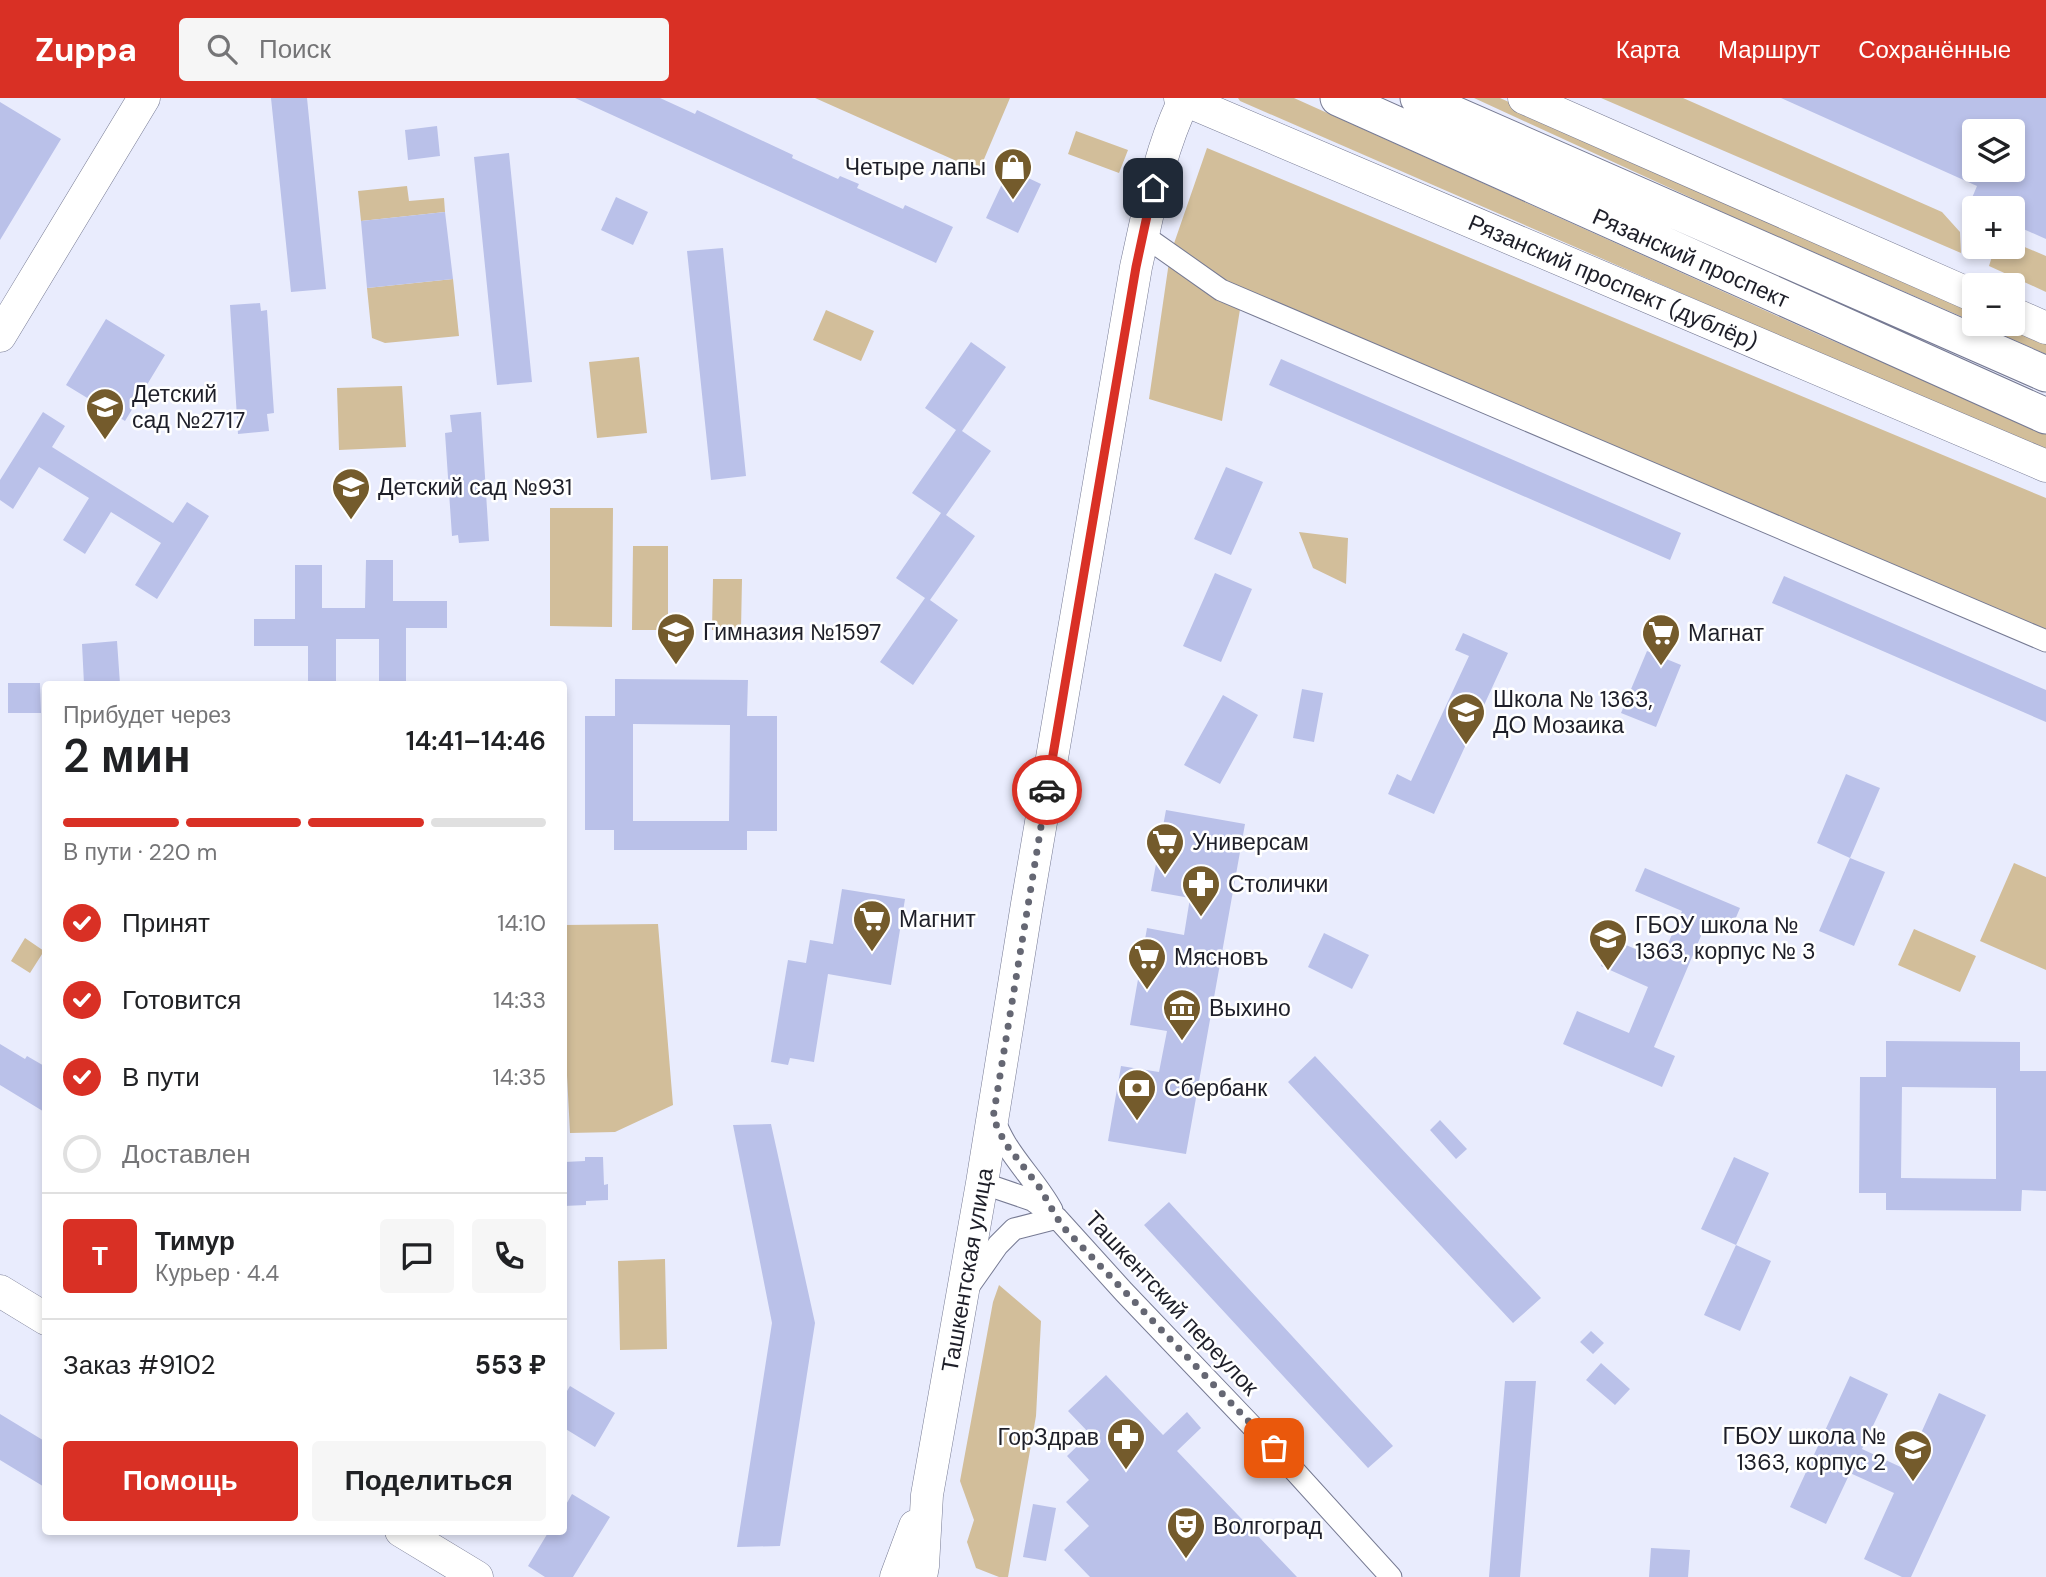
<!DOCTYPE html>
<html lang="ru">
<meta charset="utf-8">
<style>
body{margin:0;font-family:"DM Sans",sans-serif;background:#f6f6f6;color:#202124;height:100vh;display:flex;flex-direction:column;font-size:26px;white-space:nowrap}
*{box-sizing:border-box;margin:0}
p{font-size:23px;color:#757577}
.icon{flex:none;width:38px;height:38px;fill:none;stroke:currentColor;stroke-width:2;stroke-linecap:round;stroke-linejoin:round}
.map{position:relative;flex:1;overflow:hidden}
.sheet{position:absolute;left:42px;top:583px;width:525px;height:854px;display:flex;flex-direction:column;background:#fff;border-radius:7px;box-shadow:0 4px 10px #0003}
.sheet>*{flex:none}
.fabs{position:absolute;left:1962px;top:21px;display:grid;gap:14px}
.fabs a{display:grid;place-items:center;width:63px;height:63px;border-radius:7px;background:#fff;box-shadow:0 4px 10px #0003;font-size:35px}
.pin{position:absolute;display:grid;place-items:center;width:60px;height:60px;color:#fff;margin:-30px;border-radius:14px;box-shadow:0 4px 10px #0006}
.courier{position:absolute;display:grid;place-items:center;width:70px;height:70px;margin:-35px;border:5px solid #d93025;border-radius:50%;background:#fff;color:#222;box-shadow:0 2px 9px #0007}
.head em{font-style:normal;font-weight:600}
.head div{display:flex;flex-direction:column-reverse}
.head{display:flex;align-items:center;justify-content:space-between;height:119px;padding:0 21px}
h1{font-size:46px;font-weight:600;line-height:52px}
.bar{display:grid;grid-template-columns:repeat(4,1fr);gap:10px 7px;align-content:center;height:84px;padding:0 21px}
.bar i{height:9px;border-radius:5px;background:#e0e0e0}
.bar .current{background:#d93025}
.bar p{grid-column:span 4}
.line{display:flex;align-items:center;gap:18px;padding:0 21px;border-top:2px solid #e0e0e0}
.line div{flex:1}
.round{display:grid;place-items:center;flex:none;width:74px;height:74px;border-radius:7px;background:#f6f6f6}
ol{padding:0 21px;list-style:none}
li{display:flex;align-items:center;gap:21px;height:77px}
li p{margin-inline-start:auto}
li .icon{padding:7px;border-radius:50%;background:#d93025;color:#fff;stroke-width:4}
li:last-child{color:#757577}
li i{width:38px;height:38px;border:4px solid #e0e0e0;border-radius:50%}
.button{display:flex;gap:14px;margin-top:auto;padding:14px 21px}
.button a{flex:1;height:80px;border-radius:7px;background:#d93025;color:#fff;font-size:28px;font-weight:600;line-height:80px;text-align:center}
.button a+a{background:#f6f6f6;color:#202124}
header{display:flex;align-items:center;gap:42px;box-sizing:border-box;height:98px;padding:0 35px;background:#d93025;color:#fff}
header strong{font-size:33px}
nav{display:flex;gap:38px;margin-inline-start:auto;font-size:24px}
.search{width:490px;height:63px;background:#f6f6f6;display:flex;align-items:center;gap:18px;box-sizing:border-box;padding:0 24px;border-radius:7px;color:#757577;font-size:26px}
.map>svg:first-child{display:block}
</style>
<header>
<strong>Zuppa</strong>
<div class="search"><svg class="icon" aria-label="search" viewBox="0 0 24 24"><circle cx="10" cy="10" r="6"/><path d="M15 15l6 6"/></svg>Поиск</div>
<nav><a>Карта</a><a>Маршрут</a><a>Сохранённые</a></nav>
</header>
<div class="map">
<svg width="2046" height="1479" viewBox="0 0 2046 1479">
<rect width="100%" height="100%" fill="#e9ecfd"/>
<path fill="#d2be9a" d="M815 0H1010L979 73Z
M1238 0H1294L1824 239 2046 334V354L1240 3Z
M1474 0H1500L1810 140 1974 209V224L1733 119Z
M1601 0H1683L1942 114 1960 134 1961 155Z
M1076 33 1128 52 1119 75 1068 56Z
M1207 50 2046 400V538L1242 199 1222 323 1149 301 1170 157Z
M407 88 409 103 444 100 445 114 361 123 358 93Z
M2013 144 2046 158V194L1989 168 1995 149H2012Z
M453 181 459 238 385 245 372 240 367 190Z
M826 212 874 233 861 263 813 242Z
M1977 226H2012L2046 239V256Z
M639 259 647 335 597 340 589 264Z
M402 288 406 349 339 352 337 290Z
M550 410H613L612 529 550 528Z
M1299 434 1348 440 1346 486 1313 470Z
M633 448H668V532H632Z
M713 481H742L741 532H712Z
M2014 765 2046 779V872L1980 843Z
M658 826 673 1007 615 1034 570 1035 564 920V827Z
M1914 831 1976 858 1960 894 1898 867Z
M25 840 44 853 30 875 11 863Z
M665 1161 667 1251 620 1252 618 1163Z
M999 1187 1041 1223 1036 1318 1008 1479H999L976 1470 967 1444 974 1422 960 1383 993 1204Z"/>
<path fill="#bac1e9" fill-rule="evenodd" d="M271 0H307L326 191 291 194Z
M575 0H660L695 16 697 12 793 57 792 60 838 81 840 78 859 86 857 90 903 111 905 107 953 129 936 165Z
M1781 0H2046V141L2012 126V110H1977L1969 107 1977 88ZM1974 33H2012V72H1974Z
M0 4 61 41 0 142Z
M437 28 440 58 408 62 405 32Z
M509 55 532 284 497 287 474 59Z
M1009 71 1041 86 1018 135 986 120Z
M616 99 648 114 633 147 601 132Z
M445 114 453 181 367 190 361 123Z
M723 150 746 378 711 382 687 153Z
M260 205 261 213 267 212 274 315 267 316 269 333 238 336 230 207Z
M106 221 165 257 125 323 66 287Z
M971 244 1006 269 962 333 991 353 946 417 975 438 930 502 958 522 913 587 880 564 925 500 896 480 941 415 912 395 956 332 925 310Z
M1281 261 1681 435 1670 462 1269 287Z
M43 314 65 328 52 349 173 425 187 404 209 418 157 501 135 487 161 445 111 414 85 456 63 442 89 400 39 369 13 411 0 402V382Z
M481 314 489 443 459 445 458 437 452 438 445 335 452 334 450 317Z
M1226 369 1263 384 1231 457 1194 441Z
M366 462H393V503H447V530H406V585H379V541H336V586H308V548H254V521H295V467H322V510H365Z
M1215 475 1252 491 1221 564 1183 548Z
M1784 478 2046 592V624L1772 505Z
M1463 535 1508 555 1434 716 1388 696 1397 676 1411 683 1469 558 1455 552Z
M117 543 120 586H84L82 546Z
M1647 553 1681 567 1656 629 1621 615Z
M615 581 748 582 747 618H777V733H747V752H614V732H585V618H615ZM633 626 730 627 729 723H633Z
M8 585H40L41 615H8Z
M1302 591 1323 595 1314 644 1293 640Z
M1223 597 1258 617 1220 686 1184 667Z
M1846 676 1880 690 1850 760 1817 745Z
M1166 712 1245 726 1186 1056 1108 1043 1121 968 1159 974 1167 933 1130 927 1147 830 1184 837 1190 800 1151 793Z
M1850 760 1885 774 1854 848 1819 833Z
M1645 770 1740 810 1729 836 1706 826 1654 949 1675 958 1662 989 1563 946 1577 913 1629 935 1648 889 1601 868 1612 841 1661 862 1682 813 1635 793Z
M842 791 905 801 891 887 828 876 814 964 790 960 788 967 771 964 788 862 806 865 810 842 833 846Z
M1324 835 1369 857 1352 891 1308 869Z
M1886 943 2020 944V973H2046V1093L2022 1092 2021 1113 1886 1112V1095H1859L1860 979H1886ZM1902 989 1996 990V1081L1901 1080Z
M0 946 25 961 27 958 46 969V1015L0 987Z
M1315 958 1541 1200 1513 1225 1288 984Z
M1440 1022 1467 1051 1456 1061 1430 1032Z
M771 1026 815 1225 780 1448 737 1449 772 1225 733 1027Z
M585 1059H603L604 1087 608 1086V1102L586 1103V1107L564 1108V1064L585 1063Z
M1734 1059 1769 1075 1736 1147 1701 1131Z
M1169 1104 1393 1348 1368 1370 1144 1127Z
M1736 1147 1771 1163 1740 1233 1704 1217Z
M1591 1233 1604 1245 1593 1256 1580 1244Z
M1601 1265 1630 1291 1615 1307 1586 1282Z
M1106 1277 1163 1337 1187 1314 1201 1330 1177 1353 1297 1479H1090L1064 1452 1089 1428 1066 1404 1089 1382 1067 1358 1090 1336 1068 1313Z
M1850 1278 1888 1296 1862 1351 1905 1371 1939 1295 1986 1317 1911 1479H1902L1864 1461 1894 1395 1850 1375 1826 1426 1790 1409Z
M1505 1283H1536L1520 1479H1489Z
M570 1288 615 1315 595 1349 564 1330V1298Z
M0 1316 46 1344V1390L0 1362Z
M572 1396 610 1419 573 1479H545L528 1468 549 1433H564V1410Z
M1033 1406 1056 1410 1046 1463 1023 1459Z
M1651 1450 1690 1452 1688 1479H1649Z"/>
<g fill="none" stroke-linecap="round" stroke-linejoin="round">
<defs>
<path id="street" d="M1143 137 1221 192 2046 543
M993 1020C997 1029 1001 1038 1006 1046 1020 1069 1039 1088 1052 1112
M982 1085 1032 1102 1057 1120 1124 1194 1292 1370 1391 1479
M967 1191 998 1147 1014 1131 1057 1120"/>
<path id="secondary" d="M1180 0 2046 368
M1524 0 1974 198
M2012 215 2046 230
M0 238 144 0
M0 1193 46 1221
M401 1433 477 1479
M896 1479 915 1428
M921 1479 923 1468 927 1397 982 1085 1027 806 1136 169C1149 111 1159 53 1185 0"/>
<path id="primary" d="M1338 0 2046 318
M1418 0 2046 276"/>
</defs>
<use href="#street" stroke="#767a93" stroke-width="23"/>
<use href="#secondary" stroke="#767a93" stroke-width="33"/>
<use href="#primary" stroke="#767a93" stroke-width="37"/>
<use href="#street" stroke="#fff" stroke-width="21"/>
<use href="#secondary" stroke="#fff" stroke-width="32"/>
<use href="#primary" stroke="#fff" stroke-width="35"/>
</g>
<g fill="none" stroke-linecap="round" stroke-linejoin="round">
<path stroke="#656773" stroke-width="7" stroke-dasharray="0 12.6" d="M1047 692 993 1020 1005 1045 1040 1090 1057 1120 1066 1132 1274 1350"/>
<path stroke="#d93025" stroke-width="9" d="M1047 692 1136 169 1153 90"/>
</g>
<defs>
<symbol id="shop-pin" viewBox="-11 -11 22 30"><path d="M0 17L-7.5 6A9.5 9.5 0 1 1 7.5 6Z" fill="#745b2c" stroke="#fff"/><path d="M-5-2.5h2.3a2.7 3.5 0 0 1 5.4 0H5L5.5 6h-11ZM-1.5-2.5h3a1.5 2.3 0 0 0-3 0Z" fill="#fff"/></symbol>
<symbol id="school-pin" viewBox="-11 -11 22 30"><path d="M0 17L-7.5 6A9.5 9.5 0 1 1 7.5 6Z" fill="#745b2c" stroke="#fff"/><path d="M0-5L7-2L0 1L-7-2ZM-4 1L0 2.5L4 1V4Q0 6-4 4Z" fill="#fff"/></symbol>
<symbol id="supermarket-pin" viewBox="-11 -11 22 30"><path d="M0 17L-7.5 6A9.5 9.5 0 1 1 7.5 6Z" fill="#745b2c" stroke="#fff"/><path d="M-6-5.5h2.5l.6 2H6L4.5 2H-2.5L-4.4-4H-6ZM-1.5 3.2a1.3 1.3 0 1 0 .1 0ZM3 3.2a1.3 1.3 0 1 0 .1 0Z" fill="#fff"/></symbol>
<symbol id="pharmacy-pin" viewBox="-11 -11 22 30"><path d="M0 17L-7.5 6A9.5 9.5 0 1 1 7.5 6Z" fill="#745b2c" stroke="#fff"/><path d="M-2-6h4v4h4v4h-4v4h-4v-4h-4v-4h4Z" fill="#fff"/></symbol>
<symbol id="museum-pin" viewBox="-11 -11 22 30"><path d="M0 17L-7.5 6A9.5 9.5 0 1 1 7.5 6Z" fill="#745b2c" stroke="#fff"/><path d="M0-6L6-3V-2H-6V-3ZM-5-1h2V3h-2ZM-1-1h2V3h-2ZM3-1h2V3H3ZM-6 4H6V6H-6Z" fill="#fff"/></symbol>
<symbol id="bank-pin" viewBox="-11 -11 22 30"><path d="M0 17L-7.5 6A9.5 9.5 0 1 1 7.5 6Z" fill="#745b2c" stroke="#fff"/><path d="M-6-4H6V4H-6ZM0-2.3a2.3 2.3 0 1 0 0 4.6a2.3 2.3 0 1 0 0-4.6Z" fill="#fff"/></symbol>
<symbol id="theatre-pin" viewBox="-11 -11 22 30"><path d="M0 17L-7.5 6A9.5 9.5 0 1 1 7.5 6Z" fill="#745b2c" stroke="#fff"/><path d="M-5-5.5Q0-4 5-5.5V0Q5 5 0 6Q-5 5-5 0ZM-3.3-2.5H-1v1.5H-3.3ZM1-2.5H3.3v1.5H1ZM-2.8 1Q0 5.5 2.8 1Z" fill="#fff"/></symbol>
</defs>
<g fill-rule="evenodd">
<use href="#shop-pin" x="991" y="47" width="44" height="60"/>
<use href="#school-pin" x="83" y="287" width="44" height="60"/>
<use href="#school-pin" x="329" y="367" width="44" height="60"/>
<use href="#school-pin" x="654" y="512" width="44" height="60"/>
<use href="#supermarket-pin" x="1639" y="513" width="44" height="60"/>
<use href="#school-pin" x="1444" y="592" width="44" height="60"/>
<use href="#supermarket-pin" x="1143" y="722" width="44" height="60"/>
<use href="#pharmacy-pin" x="1179" y="764" width="44" height="60"/>
<use href="#supermarket-pin" x="850" y="799" width="44" height="60"/>
<use href="#school-pin" x="1586" y="818" width="44" height="60"/>
<use href="#supermarket-pin" x="1125" y="837" width="44" height="60"/>
<use href="#museum-pin" x="1160" y="888" width="44" height="60"/>
<use href="#bank-pin" x="1115" y="968" width="44" height="60"/>
<use href="#pharmacy-pin" x="1104" y="1317" width="44" height="60"/>
<use href="#school-pin" x="1891" y="1329" width="44" height="60"/>
<use href="#theatre-pin" x="1164" y="1406" width="44" height="60"/>
</g>
<g text-anchor="middle" stroke-width="5" stroke-linejoin="round" paint-order="stroke">
<g font-size="23" fill="#1e1f29" stroke="#fff" text-anchor="start">
<text x="986" y="77" text-anchor="end">Четыре лапы</text>
<text x="132" y="304">Детский<tspan x="132" dy="26">сад №2717</tspan></text>
<text x="378" y="397">Детский сад №931</text>
<text x="703" y="542">Гимназия №1597</text>
<text x="1688" y="543">Магнат</text>
<text x="1493" y="609">Школа № 1363,<tspan x="1493" dy="26">ДО Мозаика</tspan></text>
<text x="1192" y="752">Универсам</text>
<text x="1228" y="794">Столички</text>
<text x="899" y="829">Магнит</text>
<text x="1635" y="835">ГБОУ школа №<tspan x="1635" dy="26">1363, корпус № 3</tspan></text>
<text x="1174" y="867">Мясновъ</text>
<text x="1209" y="918">Выхино</text>
<text x="1164" y="998">Сбербанк</text>
<text x="1886" y="1346" text-anchor="end">ГБОУ школа №<tspan x="1886" dy="26">1363, корпус 2</tspan></text>
<text x="1099" y="1347" text-anchor="end">ГорЗдрав</text>
<text x="1213" y="1436">Волгоград</text>
</g>
<g font-size="23" fill="#1e1f29" stroke="#fff">
<text transform="translate(1691 160) rotate(24)" y="8">Рязанский проспект</text>
<text transform="translate(1613 184) rotate(23)" y="8">Рязанский проспект (дублёр)</text>
<text transform="translate(967 1172) rotate(-80)" y="8">Ташкентская улица</text>
<text transform="translate(1172 1205) rotate(47)" y="8">Ташкентский переулок</text>
</g>
</g>
</svg>
<div class="fabs">
<a><svg class="icon" aria-label="layers" viewBox="0 0 24 24"><path d="M12 4l9 5-9 5-9-5zM3 14l9 5 9-5"/></svg></a>
<a>+</a>
<a>−</a>
</div>
<div class="pin" style="left:1274px;top:1350px;background:#ea580c"><svg class="icon" aria-label="bag" viewBox="0 0 24 24"><path d="M5 8h14l-1 12H6zM9 8a3 3 0 0 1 6 0"/></svg></div>
<div class="pin" style="left:1153px;top:90px;background:#1f2937"><svg class="icon" aria-label="home" viewBox="0 0 24 24"><path d="M3 11l9-7 9 7M6 9v11h12V9"/></svg></div>
<div class="courier" style="left:1047px;top:692px"><svg class="icon" aria-label="car" viewBox="0 0 24 24"><path d="M5 17H2v-5l4-1 3-4h7l3 4 3 1v5h-3M9 17h6M6 11h13"/><circle cx="7" cy="17" r="2"/><circle cx="17" cy="17" r="2"/></svg></div>
<section class="sheet">
<div class="head"><div><h1>2 мин</h1><p>Прибудет через</p></div><em>14:41–14:46</em></div>
<div class="bar"><i class="current"></i><i class="current"></i><i class="current"></i><i></i><p>В пути · 220 m</p></div>
<ol>
<li><svg class="icon" aria-label="check" viewBox="0 0 24 24"><path d="M5 12l5 5 9-10"/></svg>Принят<p>14:10</p></li>
<li><svg class="icon" aria-label="check" viewBox="0 0 24 24"><path d="M5 12l5 5 9-10"/></svg>Готовится<p>14:33</p></li>
<li><svg class="icon" aria-label="check" viewBox="0 0 24 24"><path d="M5 12l5 5 9-10"/></svg>В пути<p>14:35</p></li>
<li><i></i>Доставлен</li>
</ol>
<div class="line" style="height:126px"><b class="round" style="background:#d93025;color:#fff">Т</b><div><b>Тимур</b><p>Курьер · 4.4</p></div><a class="round"><svg class="icon" aria-label="chat" viewBox="0 0 24 24"><path d="M4 5h16v11H9l-5 4z"/></svg></a><a class="round"><svg class="icon" aria-label="phone" viewBox="0 0 24 24"><path d="M5 4h4l2 5-3 2q2 4 5 5l2-3 5 2v4C11 20 4 13 5 4z"/></svg></a></div>
<div class="line" style="height:91px"><div>Заказ #9102</div><b>553 ₽</b></div>
<div class="button"><a>Помощь</a><a>Поделиться</a></div>
</section>
</div>
